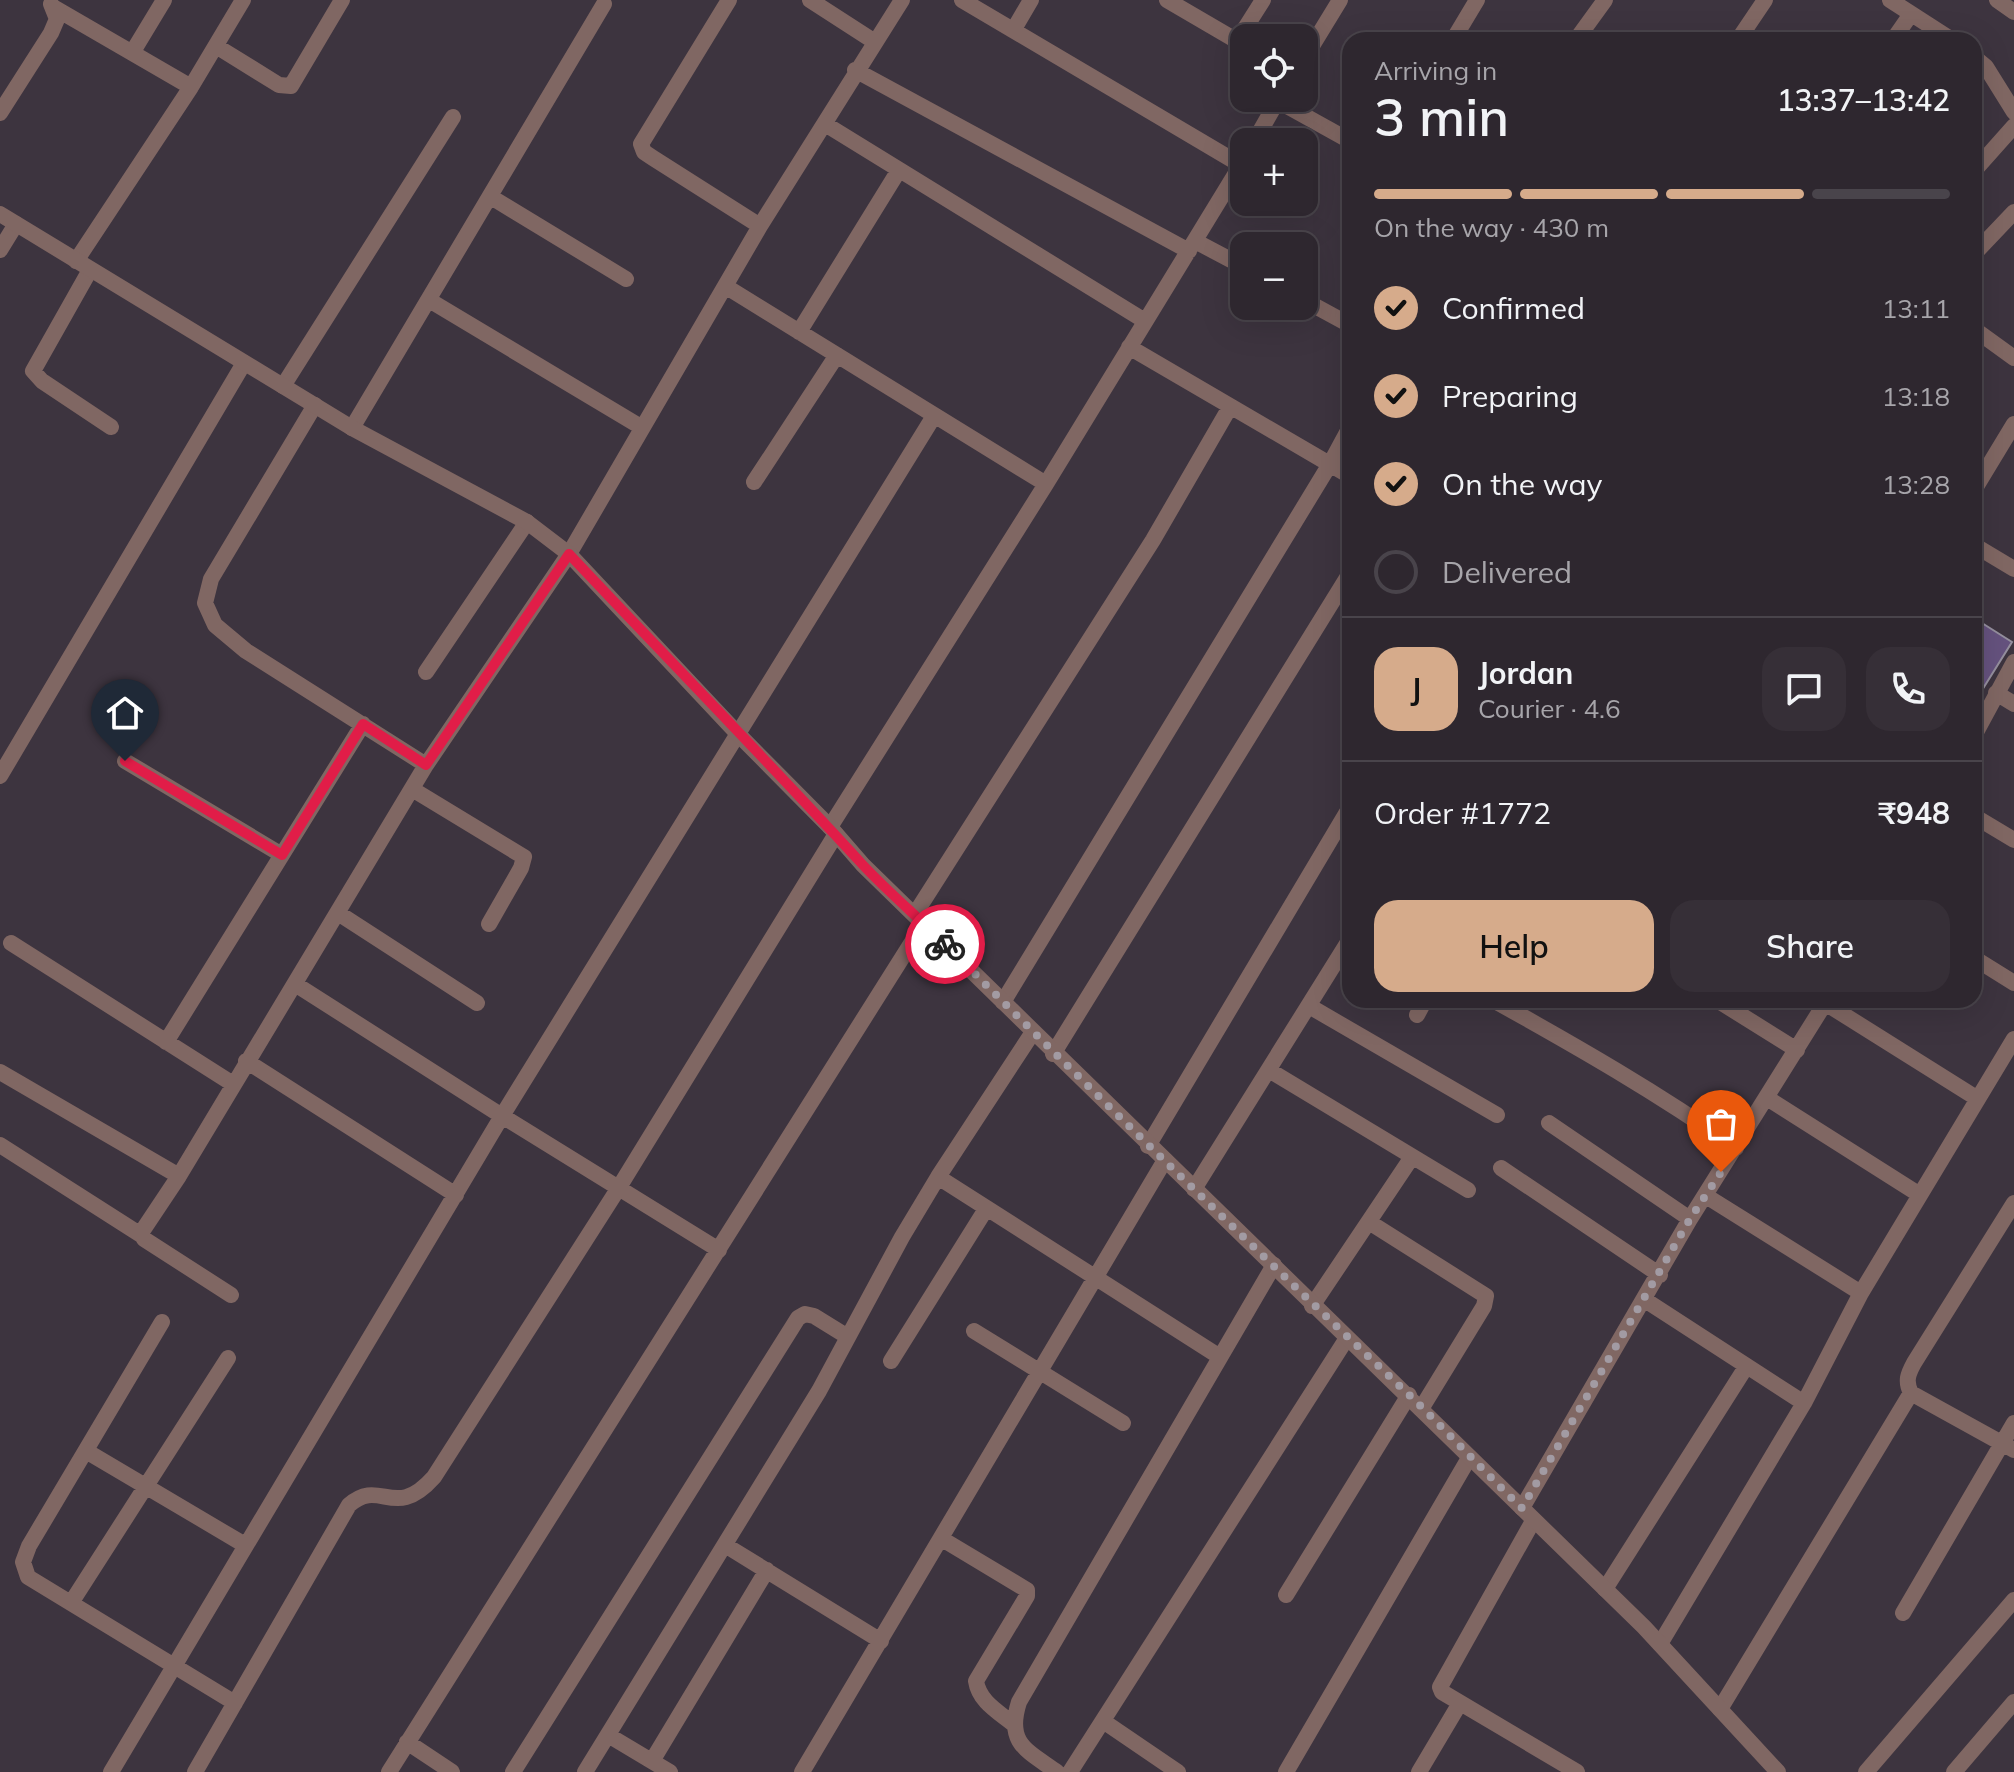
<!DOCTYPE html>
<meta charset="utf-8">
<style>
body{margin:0;font-family:Mulish,sans-serif;background:#362f37;color:#f1f3f6;height:100vh;display:flex;flex-direction:column;font-size:30px;white-space:nowrap}
*{box-sizing:border-box;margin:0}
p{font-size:26px;color:#a7a5aa}
.icon{flex:none;width:44px;height:44px;fill:none;stroke:currentColor;stroke-width:2;stroke-linecap:round;stroke-linejoin:round}
.map{position:relative;flex:1;overflow:hidden}
.panel{position:absolute;left:1342px;top:32px;width:640px;height:976px;display:flex;flex-direction:column;background:#2e272f;border-radius:24px;box-shadow:0 8px 32px #0002,0 0 0 2px #49444b}
.panel>*{flex:none}
.controls{position:absolute;left:1230px;top:24px;display:grid;gap:16px}
.controls a{display:grid;place-items:center;width:88px;height:88px;border-radius:16px;background:#2e272f;box-shadow:0 8px 32px #0002,0 0 0 2px #49444b;font-size:40px}
.pin{position:absolute;display:grid;place-items:center;width:68px;height:68px;color:#fff;margin:-82px -34px;border-radius:50% 50% 50% 0;rotate:-45deg;box-shadow:0 0 8px #0007}
.pin .icon{rotate:45deg}
.courier{position:absolute;display:grid;place-items:center;width:80px;height:80px;margin:-40px;border:6px solid #e11d48;border-radius:50%;background:#fff;color:#222;box-shadow:0 2px 10px #0007}
.overview em{font-style:normal;font-weight:600}
.overview div{display:flex;flex-direction:column-reverse}
.overview{display:flex;align-items:center;justify-content:space-between;height:136px;padding:0 32px}
h1{font-size:52px;font-weight:600;line-height:60px}
.bar{display:grid;grid-template-columns:repeat(4,1fr);gap:12px 8px;align-content:center;height:96px;padding:0 32px}
.bar i{height:10px;border-radius:6px;background:#49444b}
.bar .selected{background:#d6ab8b}
.bar p{grid-column:span 4}
.line{display:flex;align-items:center;gap:20px;padding:0 32px;border-top:2px solid #49444b}
.line div{flex:1}
.round{display:grid;place-items:center;flex:none;width:84px;height:84px;border-radius:24px;background:#362f37}
ol{padding:0 32px;list-style:none}
li{display:flex;align-items:center;gap:24px;height:88px}
li p{margin-inline-start:auto}
li .icon{padding:8px;border-radius:50%;background:#d6ab8b;color:#111;stroke-width:4}
li:last-child{color:#a7a5aa}
li i{width:44px;height:44px;border:4px solid #49444b;border-radius:50%}
.action{display:flex;gap:16px;margin-top:auto;padding:16px 32px}
.action a{flex:1;height:92px;border-radius:24px;background:#d6ab8b;color:#111;font-size:32px;font-weight:600;line-height:92px;text-align:center}
.action a+a{background:#362f37;color:#f1f3f6}
.map>svg:first-child{display:block}
</style>
<div class="map">
<svg width="2014" height="1772" viewBox="0 0 2014 1772">
<rect width="100%" height="100%" fill="#3d343f"/>
<path fill="#65527e" stroke="#958f9e" stroke-width="2" d="M1974 618 2012 642 1974 703Z"/>
<g fill="none" stroke-linecap="round" stroke-linejoin="round">
<path stroke="#806763" stroke-width="16" d="M729 0 641 144 644 152 653 158 760 226
M810 0 875 42
M962 0 1241 165
M1167 0 1244 45
M1890 0 1952 40
M1997 0 2014 12
M53 7 191 87
M1014 29 1031 0
M1453 40 1477 0
M1576 40 1605 0
M1738 40 1765 0
M1893 40 1911 14
M1237 41 1263 0
M216 46 279 85 291 86 342 0
M132 53 164 0
M1974 57 1986 67 2014 112
M1304 59 1340 0
M855 70 1189 251
M1278 101 1350 141
M0 113 51 33 57 19 51 4
M825 124 1145 321
M1254 142 1279 98
M1974 171 2014 126
M491 197 626 279
M1195 241 1244 267
M0 250 16 224
M1974 254 2014 212
M76 261 191 87 243 0
M90 270 33 371 42 381 111 427
M725 286 1046 484
M429 300 641 427
M1304 300 1350 325
M1974 329 2014 358
M799 332 899 170
M1129 347 1350 476
M283 386 453 117
M315 405 211 579 205 603 215 625 246 651 426 765
M352 428 604 4
M754 482 837 355
M1974 490 2014 424
M1974 545 2014 569
M426 672 527 522
M1996 693 2014 704
M1974 736 2014 662
M125 761 282 855
M0 776 244 363
M412 789 524 857 521 868 489 924
M1974 816 2014 840
M830 827 1046 484 1244 160
M338 913 477 1003
M915 914 1153 540 1230 407
M11 943 233 1084
M1974 958 2014 983
M295 984 502 1116 719 1250
M1493 1000C1576 1046 1658 1093 1736 1148
M1717 1000 1797 1050
M1003 1002 1330 464 1350 427
M1825 1003 1978 1099
M1309 1006 1497 1115
M1417 1015 1425 1000
M166 1042 363 724
M1053 1054 1350 573
M246 1061 456 1195
M1269 1070 1468 1190
M0 1072 179 1176
M1767 1098 1920 1195
M1549 1123 1690 1219
M0 1145 141 1235
M1148 1146 1350 807
M1501 1168 1660 1275
M938 1177 1220 1357
M1194 1189 1350 939
M1706 1196 1861 1293
M1369 1222 1486 1296 1484 1306 1421 1409
M231 1295 144 1239 141 1233 179 1176 426 765 569 554 760 226 902 0
M1645 1300 1804 1403
M1312 1306 1412 1157
M162 1322 29 1546 23 1562 28 1577 235 1703
M974 1331 1123 1423
M891 1361 986 1209
M1911 1393 2014 1450
M86 1451 245 1545
M1522 1508 1690 1219 1827 1000
M1533 1521 1440 1687 1442 1692 1577 1772
M942 1539 1027 1590V1596L976 1681C979 1701 997 1711 1012 1723
M725 1545 881 1641
M1605 1589 1746 1367
M1286 1595 1409 1395
M71 1603 228 1358
M1903 1613 2014 1423
M1660 1644 1804 1403 1861 1293 2014 1039
M1720 1709 1911 1393C1905 1381 1908 1374 1914 1363L2014 1203
M1103 1721 1178 1772
M608 1735 670 1772
M407 1742 452 1772
M652 1761 767 1570
M111 1772 502 1116 934 416
M195 1772 349 1505C381 1477 394 1522 434 1477L618 1189 836 834
M389 1772 924 923
M513 1772 798 1318 805 1314 814 1316 848 1337
M585 1772 819 1391 902 1237 938 1177 1033 1032
M802 1772 1165 1160
M1057 1772C1026 1750 1006 1743 1019 1702L1274 1265
M1070 1772 1347 1338
M1286 1772 1469 1458
M1419 1772 1460 1703
M1866 1772 2014 1600
M1954 1772 2014 1702"/>
<path stroke="#806763" stroke-width="16" d="M0 214 352 428 527 522 569 554 737 733 830 827 863 865 1644 1627 1778 1772"/>
</g>
<g fill="none" stroke-linecap="round" stroke-linejoin="round">
<path stroke="#a29ba3" stroke-width="8" stroke-dasharray="0 14.4" d="M945 944C1097 1096 1250 1245 1406 1392 1446 1430 1482 1470 1522 1508L1690 1219 1721 1172"/>
<path stroke="#e11d48" stroke-width="10" d="M125 761 282 855 363 724 426 765 569 554C666 657 766 759 862 864 888 892 918 917 945 944"/>
</g>
</svg>
<div class="controls">
<a><svg class="icon" aria-label="locate" viewBox="0 0 24 24"><circle cx="12" cy="12" r="6"/><path d="M12 2v4M12 18v4M2 12h4M18 12h4"/></svg></a>
<a>+</a>
<a>−</a>
</div>
<div class="pin" style="left:1721px;top:1172px;background:#ea580c"><svg class="icon" aria-label="bag" viewBox="0 0 24 24"><path d="M5 8h14l-1 12H6zM9 8a3 3 0 0 1 6 0"/></svg></div>
<div class="pin" style="left:125px;top:761px;background:#1f2937"><svg class="icon" aria-label="home" viewBox="0 0 24 24"><path d="M3 11l9-7 9 7M6 9v11h12V9"/></svg></div>
<div class="courier" style="left:945px;top:944px"><svg class="icon" aria-label="bike" viewBox="0 0 24 24"><circle cx="6" cy="16" r="4"/><circle cx="18" cy="16" r="4"/><path d="M6 16l4-8h5l3 8M10 8l3 8H6M13 5h3"/></svg></div>
<section class="panel">
<div class="overview"><div><h1>3 min</h1><p>Arriving in</p></div><em>13:37–13:42</em></div>
<div class="bar"><i class="selected"></i><i class="selected"></i><i class="selected"></i><i></i><p>On the way · 430 m</p></div>
<ol>
<li><svg class="icon" aria-label="check" viewBox="0 0 24 24"><path d="M5 12l5 5 9-10"/></svg>Confirmed<p>13:11</p></li>
<li><svg class="icon" aria-label="check" viewBox="0 0 24 24"><path d="M5 12l5 5 9-10"/></svg>Preparing<p>13:18</p></li>
<li><svg class="icon" aria-label="check" viewBox="0 0 24 24"><path d="M5 12l5 5 9-10"/></svg>On the way<p>13:28</p></li>
<li><i></i>Delivered</li>
</ol>
<div class="line" style="height:144px"><b class="round" style="background:#d6ab8b;color:#111">J</b><div><b>Jordan</b><p>Courier · 4.6</p></div><a class="round"><svg class="icon" aria-label="chat" viewBox="0 0 24 24"><path d="M4 5h16v11H9l-5 4z"/></svg></a><a class="round"><svg class="icon" aria-label="phone" viewBox="0 0 24 24"><path d="M5 4h4l2 5-3 2q2 4 5 5l2-3 5 2v4C11 20 4 13 5 4z"/></svg></a></div>
<div class="line" style="height:104px"><div>Order #1772</div><b>₹948</b></div>
<div class="action"><a>Help</a><a>Share</a></div>
</section>
</div>
